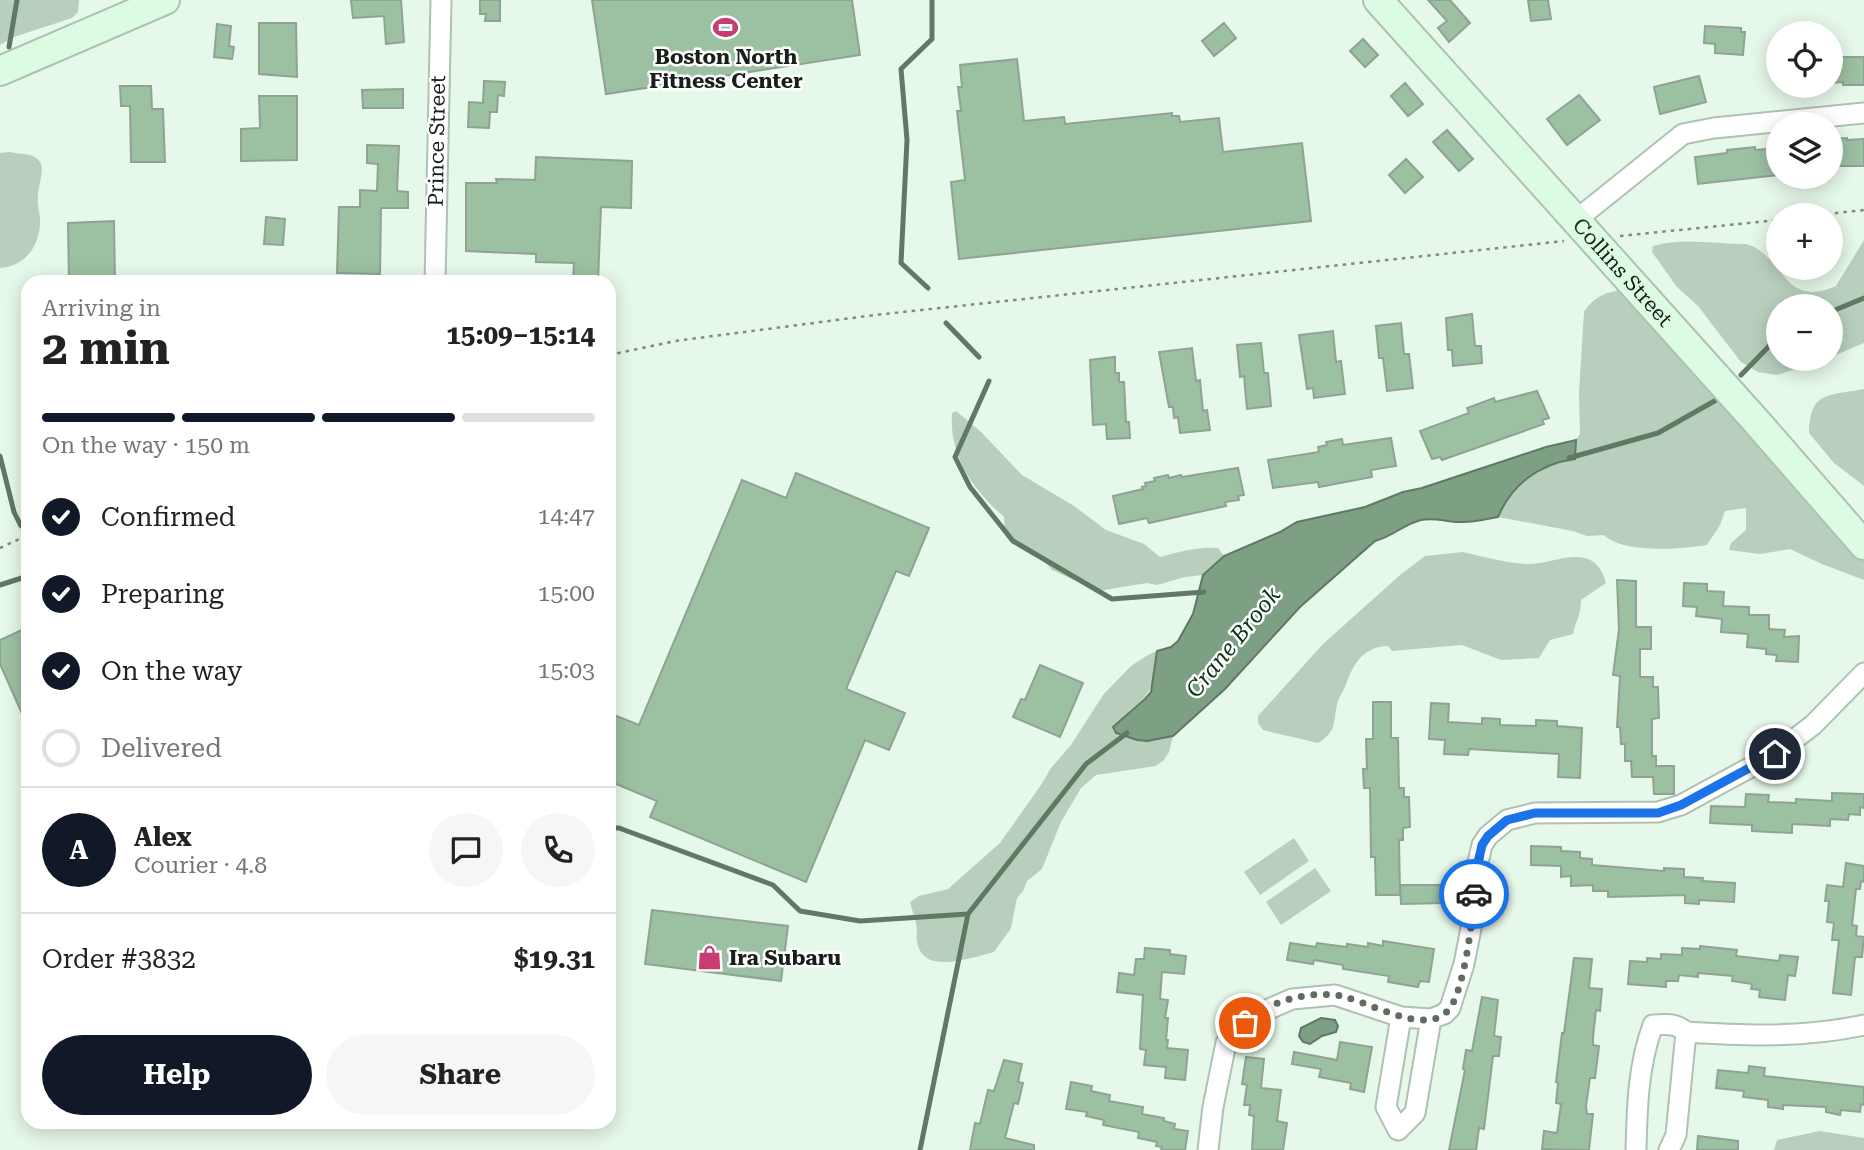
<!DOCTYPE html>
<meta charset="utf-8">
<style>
body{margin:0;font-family:"Roboto Serif",serif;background:#f6f6f6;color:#222;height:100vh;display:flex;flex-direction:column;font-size:26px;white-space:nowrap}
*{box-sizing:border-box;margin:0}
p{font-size:23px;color:#767676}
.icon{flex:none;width:38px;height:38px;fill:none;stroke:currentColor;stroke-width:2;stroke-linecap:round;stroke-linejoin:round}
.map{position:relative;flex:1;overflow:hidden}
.panel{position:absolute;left:21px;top:275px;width:595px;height:854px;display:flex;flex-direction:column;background:#fff;border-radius:21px;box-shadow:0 4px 18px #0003}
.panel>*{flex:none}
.buttons{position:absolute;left:1766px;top:21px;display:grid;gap:14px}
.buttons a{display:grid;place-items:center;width:77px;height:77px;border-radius:50%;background:#fff;box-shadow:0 4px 18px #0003;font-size:35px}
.pin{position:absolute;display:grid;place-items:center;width:60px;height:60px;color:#fff;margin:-30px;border:4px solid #fff;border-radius:50%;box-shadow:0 2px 7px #0007}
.courier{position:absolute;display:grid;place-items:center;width:70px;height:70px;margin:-35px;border:5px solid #1a73e8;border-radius:50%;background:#fff;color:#222;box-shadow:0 2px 9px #0007}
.overview em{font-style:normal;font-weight:700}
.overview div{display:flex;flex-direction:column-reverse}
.overview{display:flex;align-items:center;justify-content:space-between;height:119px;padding:0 21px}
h1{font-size:46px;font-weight:700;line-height:52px}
.bar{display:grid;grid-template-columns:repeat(4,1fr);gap:10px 7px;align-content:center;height:84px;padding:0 21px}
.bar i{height:9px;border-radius:5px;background:#e0e0e0}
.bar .selected{background:#111827}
.bar p{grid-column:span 4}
.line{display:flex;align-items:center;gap:18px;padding:0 21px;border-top:2px solid #e0e0e0}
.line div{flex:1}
.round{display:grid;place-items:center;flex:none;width:74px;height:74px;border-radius:37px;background:#f6f6f6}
ol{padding:0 21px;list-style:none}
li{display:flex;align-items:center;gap:21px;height:77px}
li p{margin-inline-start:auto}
li .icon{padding:7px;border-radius:50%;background:#111827;color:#fff;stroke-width:4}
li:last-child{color:#767676}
li i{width:38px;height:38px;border:4px solid #e0e0e0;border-radius:50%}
.action{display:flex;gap:14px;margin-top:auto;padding:14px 21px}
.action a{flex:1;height:80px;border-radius:42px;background:#111827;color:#fff;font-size:28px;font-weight:700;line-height:80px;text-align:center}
.action a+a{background:#f6f6f6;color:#222}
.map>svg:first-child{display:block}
</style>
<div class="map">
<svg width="1864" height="1150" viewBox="0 0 1864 1150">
<rect width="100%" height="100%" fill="#e6f8e9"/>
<path fill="#b9cfbd" d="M0 0H79L78 12 72 18 14 37 0 45Z
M10 152C19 154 35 153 40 162 45 170 38 186 38 195 37 203 39 210 40 218 41 244 27 266 0 268V153Z
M1864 240V343L1831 357 1830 306H1778V359H1826L1777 375 1758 372 1741 362 1698 306 1677 287 1652 252 1653 246C1682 237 1716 244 1746 244 1784 254 1782 310 1836 286Z
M1631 289 1864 550V580L1822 564 1790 549 1760 554 1729 550 1731 543 1746 530V508L1725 511 1720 525 1707 545C1682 549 1623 554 1604 535L1587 536 1573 531 1498 517C1513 483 1539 465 1575 459L1576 440 1580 434 1579 392 1584 312C1596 293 1611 291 1631 289Z
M1864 389V486L1834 463 1809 433C1810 390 1829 396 1864 389Z
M956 411 980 431 1022 475 1074 506 1106 530 1144 544 1160 557C1179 552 1197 547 1218 548L1224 556 1203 575 1185 577 1157 585 1147 583 1098 591 1052 570 1039 556 1011 543 1005 535 1004 517C973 489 949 457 952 413Z
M1463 552C1484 557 1506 563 1528 564 1557 564 1594 539 1606 583L1581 600C1581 615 1576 620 1573 634L1550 640 1539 658 1501 660 1462 645 1392 651 1388 646C1363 647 1354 663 1346 684 1344 691 1338 698 1337 705 1333 722 1337 732 1318 743L1263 730 1258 723V716L1323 644 1399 576 1425 556Z
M1157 651C1152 683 1156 691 1129 711L1147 741 1173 736 1169 752 1164 760 1156 766 1096 775 1081 788 1061 822 1042 869 1027 881 1023 891 1017 898 1011 928 994 952C973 957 922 977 917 941 916 937 917 933 917 929 916 920 912 911 910 902L919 896 948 889 1000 843 1041 785 1051 768 1071 745 1103 695 1131 666 1148 655Z
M1294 838 1309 861 1260 895 1244 872Z
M1315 868 1331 891 1281 925 1266 902Z
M1820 1131 1864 1138V1150H1774L1777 1140Z"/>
<path fill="#7d9f83" stroke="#5f7963" stroke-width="2" d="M1576 440 1575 459C1539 464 1512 484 1498 517 1486 519 1472 523 1460 522 1446 522 1435 517 1421 520 1404 524 1392 537 1375 541L1300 607 1225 689 1173 736 1147 741 1137 740 1116 733 1113 727 1145 699 1151 692 1157 651 1171 647 1178 641 1193 614 1203 575 1224 556 1280 532 1297 522 1365 507 1403 492 1422 488 1546 447Z
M1321 1018 1335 1020 1338 1026 1336 1032 1322 1036 1310 1044 1303 1042 1299 1036 1301 1028Z"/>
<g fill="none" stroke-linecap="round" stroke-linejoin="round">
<path stroke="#5f7963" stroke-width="5" d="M9 47 17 0
M928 288 901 263 907 140 901 69 932 39V0
M1830 312 1864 298
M946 323 979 357
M1741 375 1778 337
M989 381 955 457 970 487 1013 541 1112 599 1204 592
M0 456 14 512 21 526
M1569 458 1658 433 1718 399
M0 585 28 576
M609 828H619L773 885 800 911 860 921 968 914
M920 1150 968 914 1086 764 1127 733"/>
</g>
<path fill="#9cc0a2" stroke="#90a293" stroke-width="2" d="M351 0H401L404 42 386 44 384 16 353 18Z
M480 0H500V21H485L486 14H480Z
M592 0H852L860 55 606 94Z
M1428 0H1450L1470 23 1449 42 1438 28 1447 21Z
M1528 0H1548L1551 19 1531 21Z
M259 23H296L297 77 259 74Z
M1224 23 1236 38 1214 56 1202 41Z
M217 24 231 26 229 46 234 47 232 59 214 57Z
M1705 26 1741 28V32H1745L1743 55 1715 53V44L1704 43Z
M1363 39 1378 55 1365 67 1350 51Z
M1830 57H1864V85H1843V82L1830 83Z
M1017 59 1024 121 1064 117 1065 124 1172 113V116H1179L1180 122 1219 118 1223 152 1302 143 1311 221 959 259 951 182 965 180 957 111H961L958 87H962L960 65Z
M1699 76 1706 102 1660 114 1654 87Z
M484 81 505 82 504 96 498 95 497 112H490L489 128 468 127 469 102 483 103Z
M1405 83 1423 104 1408 116 1391 96Z
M120 86H151L152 109H163L165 162H131L130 106H121Z
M403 89V108H363L362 90Z
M1579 95 1600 120 1567 145 1547 119Z
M259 96H297V160L241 161V129L260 128Z
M1447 130 1473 159 1459 171 1433 142Z
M1847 138V140L1864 139V166H1830V139Z
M367 145 399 146 397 191 408 192V208H381L380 274 337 273 339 207H360V190L377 191 378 164 367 163Z
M1755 147V150L1778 148V175L1698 184 1695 157 1727 153V150Z
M536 157 632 161 631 208 601 207 598 282H573L574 263 536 262V254L466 251V183H497L496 179 535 180Z
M1406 159 1423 177 1405 193 1389 175Z
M266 217 285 219 283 245 264 244Z
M114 221 115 282H69L68 223Z
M1472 314 1475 346H1481L1482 363 1453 366 1452 350H1448L1446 318Z
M1401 323 1404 354H1409L1413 388 1387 391 1383 358H1379L1376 326Z
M1333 331 1336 362 1341 361 1345 394 1314 398 1313 388 1307 389 1299 335Z
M1261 343 1264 373H1268L1271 406 1247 409 1244 376 1240 377 1237 345Z
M1192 348 1196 381 1200 380 1203 411 1207 410 1210 430 1180 433 1178 417 1174 418 1173 407H1169L1159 352Z
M1115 357V373H1119V382H1124L1126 422H1129L1130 438 1107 439 1106 424 1093 425 1090 360Z
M1537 391 1549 418 1542 420 1544 424 1442 460 1440 457 1432 459 1420 431 1469 413 1467 408 1494 398 1495 402Z
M1391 438 1396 466 1371 470 1372 477 1319 487 1318 482 1273 488 1268 460 1319 452 1318 447 1327 445 1326 442 1342 439 1343 445Z
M1238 468 1244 495 1238 496 1239 500 1225 502 1226 506 1149 523 1147 518 1119 524 1113 496 1143 489 1142 487 1146 486 1145 483 1155 481 1154 478 1168 475 1169 478 1181 475 1182 477Z
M796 473 929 528 909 576 896 571 846 689 905 713 889 750 865 740 806 882 650 817 657 801 609 781V713L639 725 742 480 786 498Z
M1617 580 1636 581V627H1651V649H1640V677H1653V687H1658L1659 718 1652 719V756H1656V766H1674V794H1654L1653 777H1632L1631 761H1625V744H1621L1620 727H1617L1620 676 1613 675 1619 629Z
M1684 583 1707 584V591L1724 592 1723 606 1749 607V615H1769V629L1785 630 1784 637 1799 636 1798 662 1776 661 1777 655 1766 654V649L1747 647 1748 634 1721 632 1722 619 1696 616 1697 607 1683 606Z
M28 627V727L0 664V640Z
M1040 665 1083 683 1060 737 1013 717 1021 699 1025 700Z
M1373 702H1391V738H1398L1399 788H1404V797H1409L1410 827 1403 828V840H1399L1400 895H1376L1375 857H1371L1370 788H1364L1363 769H1367L1366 739H1373Z
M1431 703 1449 704 1448 722 1482 724V718L1500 719V725L1536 726V720L1557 721V726L1582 728 1580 778 1558 777 1559 754 1469 749 1468 755 1444 754 1445 740 1429 739Z
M1832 793 1864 794V808L1860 807V815L1849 814 1848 820 1830 819V826L1792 824V833L1752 831V825L1710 823 1711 806 1745 807 1746 794 1769 795 1768 802 1796 803V799L1832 801Z
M1531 846 1561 847V851L1580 852V858L1592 859V865L1664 871V868L1684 869V877L1703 878 1702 881 1735 883 1734 902 1699 900V904L1685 903V895L1608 897V891H1593V885L1571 886V876L1561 877V866L1531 865Z
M1846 863 1864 866V882L1861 881 1860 889H1856L1852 925 1857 926 1856 936 1864 937 1862 957H1855L1851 995 1833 993 1839 940H1832L1834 923 1827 922 1829 901H1825L1827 885 1843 887Z
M1400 885H1444V903L1401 904Z
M652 910 788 926 781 981 645 964Z
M1383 941 1434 949 1429 982 1420 981 1418 987 1388 982 1389 976 1343 969V965L1314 960 1313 964 1287 960 1290 943 1316 947 1317 943 1347 947V944L1368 947V943L1383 946Z
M1700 946 1737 950 1736 956 1779 961 1780 955 1798 957 1795 976 1788 975 1785 1000 1759 997 1760 990 1751 989 1752 984 1732 981 1733 976 1698 973V977L1679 975 1678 981H1666V987L1628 984 1630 961 1647 962V958L1661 959V954L1682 955V948L1700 949Z
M1145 948 1170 950V954L1186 956 1184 974 1162 972 1160 999 1168 1000 1165 1018H1168L1166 1040H1168L1167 1048 1188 1050 1185 1080 1165 1078 1166 1067 1144 1065 1146 1050 1140 1049 1143 995 1117 992 1119 973 1134 975 1136 959H1144Z
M1574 958 1592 959 1589 988 1602 989 1600 1011 1596 1010 1593 1037V1045L1599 1046 1595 1078H1590L1586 1106 1587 1114H1593L1589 1150 1542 1149 1544 1131 1557 1133 1561 1104 1556 1103 1558 1083 1556 1082 1562 1033H1564Z
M1482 997 1498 1000 1494 1036 1501 1037 1499 1056H1493L1484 1129 1479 1128 1476 1150H1449L1465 1070 1463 1069 1466 1050 1472 1051Z
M1340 1042 1372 1047 1364 1092 1350 1089 1351 1083 1319 1077 1321 1069 1292 1064 1294 1052 1337 1060Z
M1246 1057 1264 1059 1261 1088 1281 1090 1277 1121 1287 1123 1283 1150H1252L1254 1116 1249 1115 1250 1105H1244L1247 1085 1242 1084Z
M1004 1060 1022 1064 1018 1082 1023 1083 1018 1104 1014 1103 1005 1138 1034 1145V1150H970L975 1123 980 1124 988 1090 994 1091Z
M1749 1066 1765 1068 1764 1076 1864 1087V1105L1861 1104 1860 1112 1841 1110 1840 1115 1826 1112V1107L1783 1105V1109L1768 1107V1100L1743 1097 1744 1091 1716 1088 1718 1070 1748 1073Z
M1071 1082 1092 1086 1091 1091 1110 1095 1109 1101 1143 1107 1142 1114 1164 1118V1121L1175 1124 1174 1129 1188 1131 1185 1150H1161L1162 1147 1156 1146 1157 1142 1138 1138 1139 1132 1103 1125 1104 1120 1086 1116 1087 1112 1066 1109Z
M1698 1136 1738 1141V1150H1697Z"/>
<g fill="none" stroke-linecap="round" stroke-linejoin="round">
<defs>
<path id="street" d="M1576 220 1683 134 1714 128 1864 113
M435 282 441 0
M1401 1017 1386 1107 1398 1130 1415 1113 1431 1019
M1208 1150 1213 1107 1226 1043 1232 1033 1253 1016 1292 999 1335 995 1401 1017 1431 1019 1444 1014 1450 1008 1464 964 1473 918 1476 871 1482 845 1488 836 1507 820 1535 813 1658 812 1681 805 1775 754 1813 725 1864 673
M1636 1150C1637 1108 1638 1065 1653 1025 1664 1024 1677 1023 1686 1032 1748 1036 1803 1038 1864 1025
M1669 1150 1676 1135 1686 1032"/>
<g id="secondary">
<path id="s1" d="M1378 0 1755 420 1864 545"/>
<path d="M0 71 165 0"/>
</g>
</defs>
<use href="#street" stroke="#afc1b2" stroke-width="23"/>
<use href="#secondary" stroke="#afc1b2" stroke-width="32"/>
<path stroke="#808c82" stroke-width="2.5" stroke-dasharray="3.5 5" stroke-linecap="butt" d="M1818 215 1864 210
M1620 236 1778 220
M609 355 675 341 875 315 1564 241
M0 548 28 535"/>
<use href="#street" stroke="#fff" stroke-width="19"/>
<use href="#secondary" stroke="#dbfbe3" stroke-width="28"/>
</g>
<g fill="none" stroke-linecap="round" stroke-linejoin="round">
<path stroke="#606b62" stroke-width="7" stroke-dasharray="0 12.6" d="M1245 1023C1269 1002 1302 992 1334 995 1362 996 1427 1041 1450 1008 1464 989 1473 919 1474 894"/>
<path stroke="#1a73e8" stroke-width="9" d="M1474 894 1476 872 1482 845 1488 836 1507 820 1535 813H1658L1681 805 1775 754"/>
</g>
<defs>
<symbol id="stadium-bare" viewBox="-9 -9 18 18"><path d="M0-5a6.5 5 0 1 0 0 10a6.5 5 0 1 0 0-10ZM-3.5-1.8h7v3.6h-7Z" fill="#c63c73" stroke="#fff" stroke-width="2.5" paint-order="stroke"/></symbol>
<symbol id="shop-bare" viewBox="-9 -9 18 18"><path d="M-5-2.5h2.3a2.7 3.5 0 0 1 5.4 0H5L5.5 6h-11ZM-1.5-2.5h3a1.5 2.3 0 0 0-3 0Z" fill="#c63c73" stroke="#fff" stroke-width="2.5" paint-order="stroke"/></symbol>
</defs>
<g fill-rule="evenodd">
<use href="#stadium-bare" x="708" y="10" width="35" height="35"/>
<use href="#shop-bare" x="692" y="940" width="35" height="35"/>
</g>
<g text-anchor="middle" stroke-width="5" stroke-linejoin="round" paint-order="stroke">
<g font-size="21" font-weight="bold" fill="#181f19" stroke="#fff">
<text x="726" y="64">Boston North<tspan x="726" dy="24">Fitness Center</tspan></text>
<text x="729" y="965" text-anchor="start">Ira Subaru</text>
</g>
<g font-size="21" fill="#181f19" stroke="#fff">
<text transform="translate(437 141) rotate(-89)" y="7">Prince Street</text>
<text dy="7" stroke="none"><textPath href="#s1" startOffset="366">Collins Street</textPath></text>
</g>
<g font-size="23" font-style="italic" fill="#093316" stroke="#fff">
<text transform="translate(1233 642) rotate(-51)" y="8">Crane Brook</text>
</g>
</g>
</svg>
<div class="buttons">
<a><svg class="icon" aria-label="locate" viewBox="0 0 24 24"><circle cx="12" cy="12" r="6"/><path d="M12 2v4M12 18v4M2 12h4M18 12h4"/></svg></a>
<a><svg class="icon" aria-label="layers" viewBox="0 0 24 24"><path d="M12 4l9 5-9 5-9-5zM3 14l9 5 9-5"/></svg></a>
<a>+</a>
<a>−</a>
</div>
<div class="pin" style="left:1245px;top:1023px;background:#ea580c"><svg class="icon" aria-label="bag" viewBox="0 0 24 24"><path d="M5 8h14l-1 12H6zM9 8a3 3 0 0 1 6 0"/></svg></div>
<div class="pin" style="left:1775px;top:754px;background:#1f2937"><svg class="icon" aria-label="home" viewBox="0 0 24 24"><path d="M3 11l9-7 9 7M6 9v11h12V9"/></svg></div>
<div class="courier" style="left:1474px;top:894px"><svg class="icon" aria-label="car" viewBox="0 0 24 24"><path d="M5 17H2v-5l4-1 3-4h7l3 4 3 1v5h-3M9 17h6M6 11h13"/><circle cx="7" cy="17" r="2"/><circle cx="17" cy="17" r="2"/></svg></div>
<section class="panel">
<div class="overview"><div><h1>2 min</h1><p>Arriving in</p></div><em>15:09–15:14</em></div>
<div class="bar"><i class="selected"></i><i class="selected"></i><i class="selected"></i><i></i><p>On the way · 150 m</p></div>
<ol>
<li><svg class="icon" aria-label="check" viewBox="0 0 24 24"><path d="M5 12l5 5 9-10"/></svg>Confirmed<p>14:47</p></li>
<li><svg class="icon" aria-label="check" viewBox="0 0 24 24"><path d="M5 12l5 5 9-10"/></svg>Preparing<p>15:00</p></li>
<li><svg class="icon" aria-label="check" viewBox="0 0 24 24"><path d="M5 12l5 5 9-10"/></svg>On the way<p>15:03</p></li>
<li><i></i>Delivered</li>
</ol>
<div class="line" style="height:126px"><b class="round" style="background:#111827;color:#fff">A</b><div><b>Alex</b><p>Courier · 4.8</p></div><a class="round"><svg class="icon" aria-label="chat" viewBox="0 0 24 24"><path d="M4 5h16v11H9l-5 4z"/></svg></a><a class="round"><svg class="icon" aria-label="phone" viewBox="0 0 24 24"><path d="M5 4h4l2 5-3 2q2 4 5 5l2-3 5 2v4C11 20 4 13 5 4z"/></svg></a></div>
<div class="line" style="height:91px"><div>Order #3832</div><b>$19.31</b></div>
<div class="action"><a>Help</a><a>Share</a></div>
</section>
</div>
